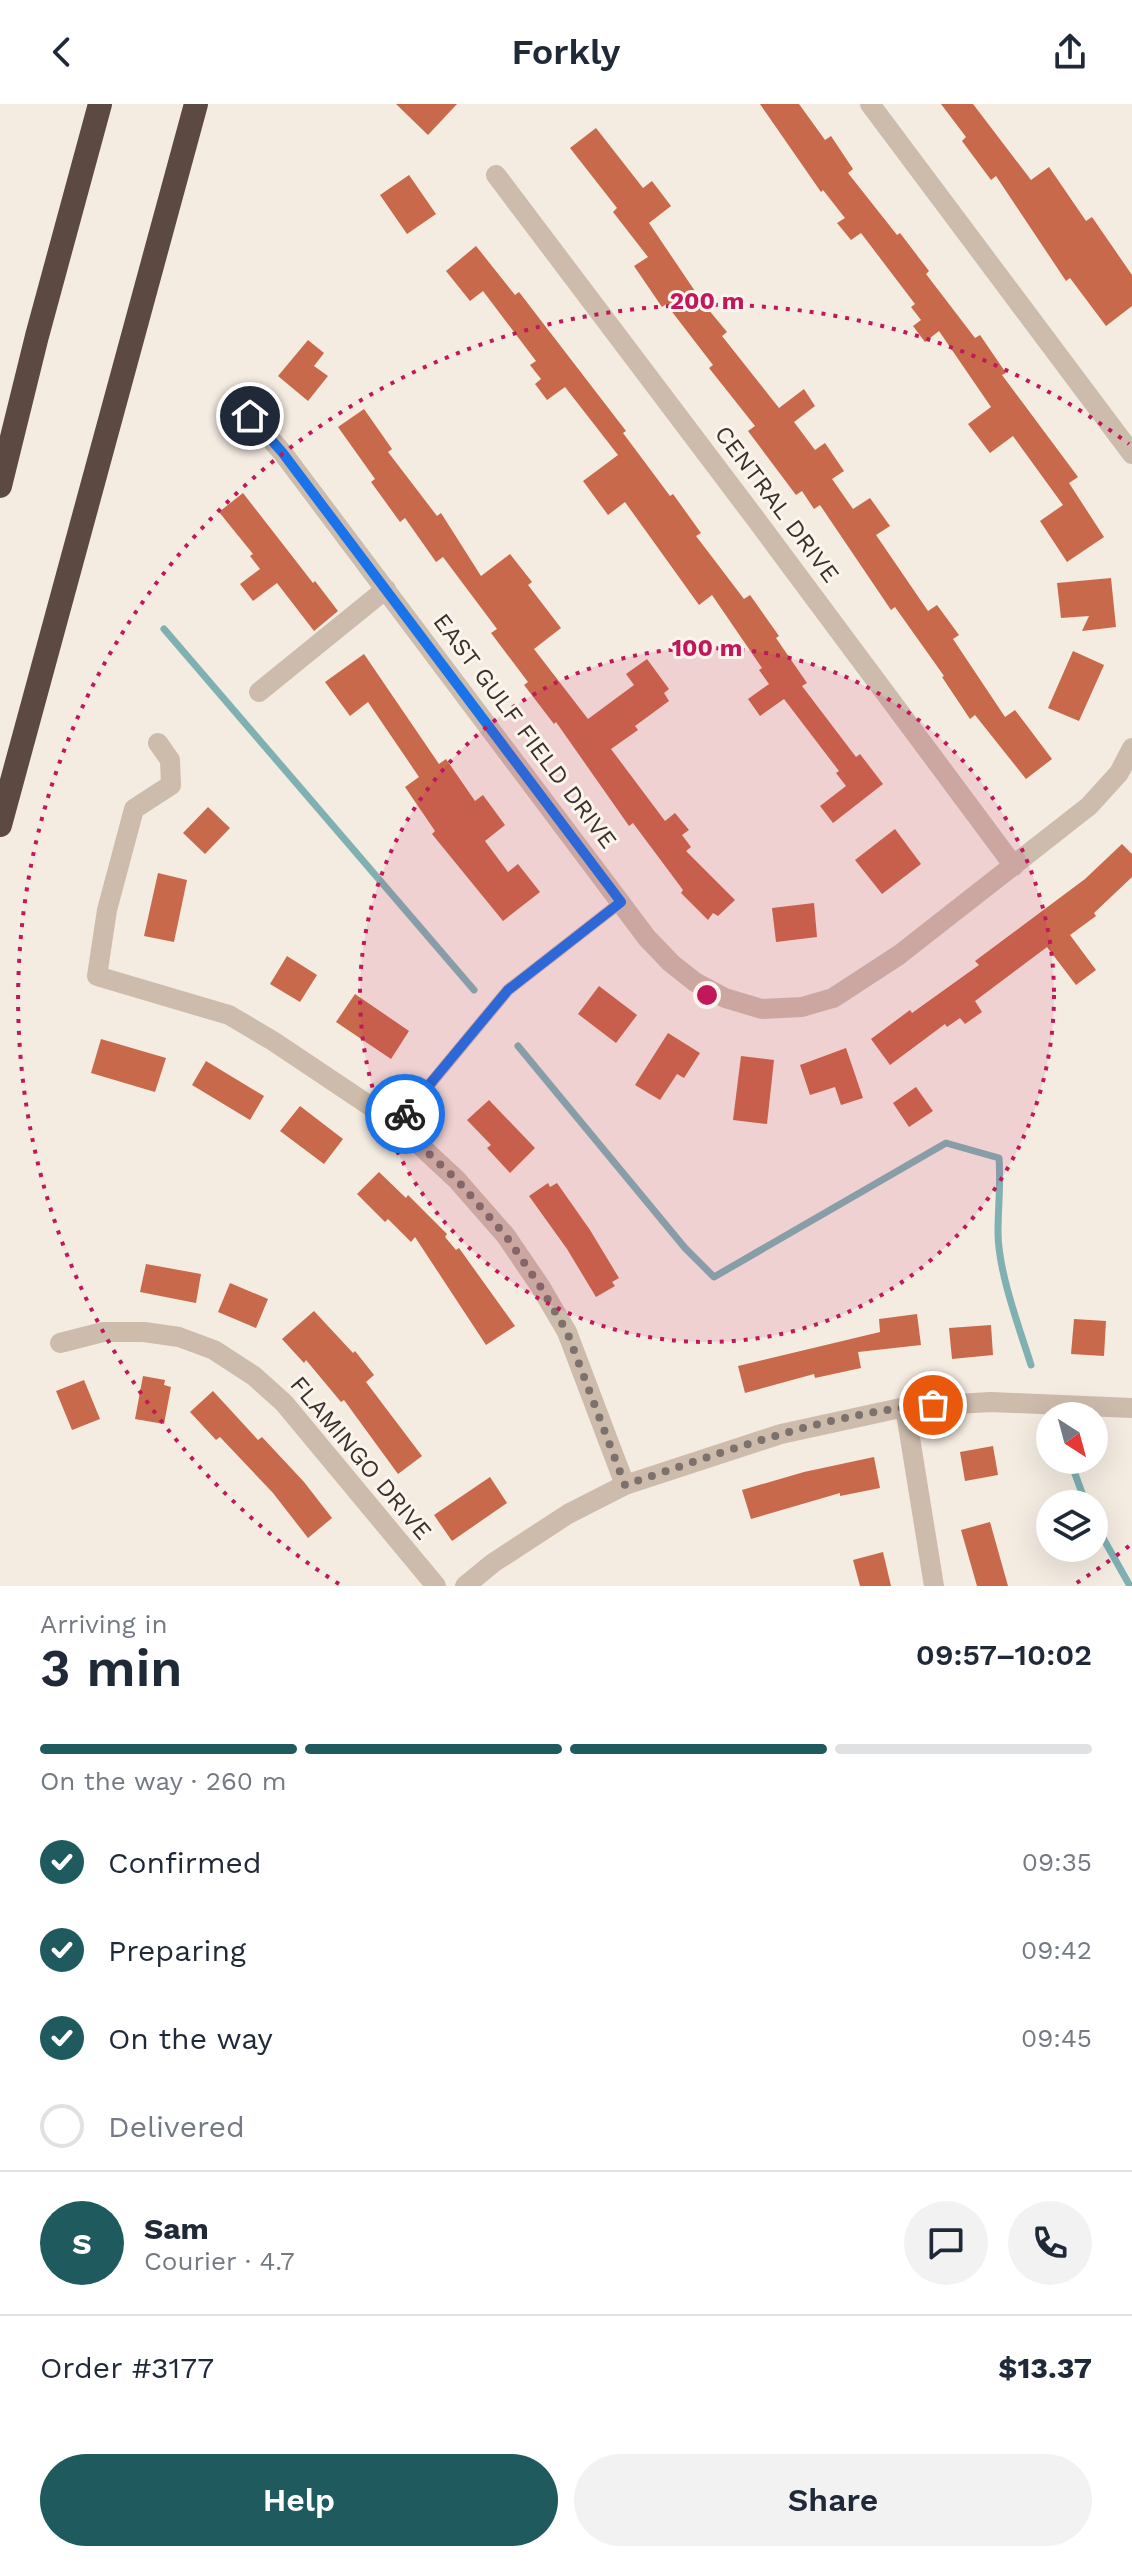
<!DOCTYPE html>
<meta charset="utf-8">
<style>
body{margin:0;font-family:"Work Sans",sans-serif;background:#f2f2f3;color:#1f2937;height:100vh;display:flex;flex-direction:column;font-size:30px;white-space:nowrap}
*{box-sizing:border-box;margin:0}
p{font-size:26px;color:#747a83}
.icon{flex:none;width:44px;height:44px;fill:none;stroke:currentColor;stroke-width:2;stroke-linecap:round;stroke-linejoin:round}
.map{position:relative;height:1482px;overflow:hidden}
.panel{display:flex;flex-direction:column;background:#fff;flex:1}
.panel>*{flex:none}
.needle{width:52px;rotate:144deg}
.controls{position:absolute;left:1036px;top:1298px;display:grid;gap:16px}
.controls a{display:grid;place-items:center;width:72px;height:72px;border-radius:50%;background:#fff;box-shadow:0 8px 32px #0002;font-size:40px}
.pin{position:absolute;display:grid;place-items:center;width:68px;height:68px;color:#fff;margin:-34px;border:4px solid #fff;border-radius:50%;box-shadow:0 2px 8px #0007}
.courier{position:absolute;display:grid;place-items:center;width:80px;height:80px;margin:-40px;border:6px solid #1a73e8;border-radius:50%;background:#fff;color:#222;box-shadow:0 2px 10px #0007}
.summary em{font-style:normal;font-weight:600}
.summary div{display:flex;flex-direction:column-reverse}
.summary{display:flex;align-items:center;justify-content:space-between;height:136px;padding:0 40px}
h1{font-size:52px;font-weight:600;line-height:60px}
.bar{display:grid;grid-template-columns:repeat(4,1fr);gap:12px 8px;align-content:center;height:96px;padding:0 40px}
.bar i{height:10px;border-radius:6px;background:#e0e1e3}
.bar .on{background:#1f5a5e}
.bar p{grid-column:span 4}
.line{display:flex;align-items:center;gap:20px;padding:0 40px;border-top:2px solid #e0e1e3}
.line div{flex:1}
.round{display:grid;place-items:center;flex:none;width:84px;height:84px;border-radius:42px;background:#f2f2f3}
ol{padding:0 40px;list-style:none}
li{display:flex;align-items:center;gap:24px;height:88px}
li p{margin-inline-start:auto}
li .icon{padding:8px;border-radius:50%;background:#1f5a5e;color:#fff;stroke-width:4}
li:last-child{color:#747a83}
li i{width:44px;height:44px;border:4px solid #e0e1e3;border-radius:50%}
.cta{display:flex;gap:16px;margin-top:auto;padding:16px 40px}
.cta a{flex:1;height:92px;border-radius:48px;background:#1f5a5e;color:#fff;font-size:32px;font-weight:600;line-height:92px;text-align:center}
.cta a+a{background:#f2f2f3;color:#1f2937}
header{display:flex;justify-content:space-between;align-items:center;height:104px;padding:0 40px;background:#fff;font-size:36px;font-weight:600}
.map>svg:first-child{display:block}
</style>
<header><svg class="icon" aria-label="back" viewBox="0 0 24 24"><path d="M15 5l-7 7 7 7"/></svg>Forkly<svg class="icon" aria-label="share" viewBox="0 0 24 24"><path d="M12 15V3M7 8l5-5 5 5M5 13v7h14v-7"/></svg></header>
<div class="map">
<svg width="1132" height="1482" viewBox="0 0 1132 1482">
<rect width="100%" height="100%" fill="#f4ebe1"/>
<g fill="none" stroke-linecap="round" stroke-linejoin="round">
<path stroke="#7fb0b2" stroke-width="7" d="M164 525 474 886
M518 942 685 1144 714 1173 946 1039 999 1054C1001 1079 998 1103 998 1128 998 1167 1019 1223 1031 1261
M1070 1356 1086 1400
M1094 1418 1130 1482"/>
</g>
<path fill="#c8694b" d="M396 0H457L428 31Z
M760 0H799L825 36 831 32 853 65 848 69 897 131 900 129 929 167 926 170 975 234 980 231 1006 269 1002 271 1078 373 1069 379 1104 433 1067 458 1040 417 1063 401 1013 332 990 349 968 320 991 303 939 227 925 238 913 222 921 216 911 203 915 200 861 129 851 136 837 119 845 114 823 86 821 88Z
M941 0H973L1031 76 1049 63 1086 117 1092 113 1132 171V202L1106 222 1070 174 1066 177 996 72 991 76 962 37 966 33Z
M596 24 643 84 652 77 671 102 649 119 703 199 727 228 722 232 779 304 804 285 815 302 794 318 815 346 825 339 844 367 832 375 853 405 870 394 890 422 876 431 928 507 937 501 959 531 953 535 1005 613 1015 606 1052 655 1026 675 975 611 970 615 942 573 944 572 895 503 891 506 820 401 814 405 802 387 796 391 748 327 755 322 709 264 713 261 666 200 662 203 634 162 648 153 613 108 617 104 570 44Z
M409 71 436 110 407 130 380 91Z
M476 142 515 191 519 188 626 327 623 329 670 392 673 390 701 429 696 432 744 495 750 491 779 532 776 534 807 579 802 582 856 653 860 650 883 680 833 719 820 702 846 682 836 669 839 667 784 595 760 612 748 595 769 580 759 566 762 564 712 491 699 501 625 398 608 411 583 377 618 351 565 283 547 296 535 280 541 275 530 261 536 257 483 187 470 197 446 167Z
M308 236 324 249 314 262 328 272 308 297 278 272Z
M364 305 392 345 388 348 437 412 441 409 481 472 510 450 532 478 528 481 561 524 534 545 588 615 634 581 626 570 647 555 669 585 664 589 669 597 635 622 638 626 611 645 665 717 675 709 689 726 682 731 691 743 686 747 735 796 718 812 713 809 708 816 681 789 683 786 633 719 629 722 556 618 554 620 524 581 528 578 491 529 497 525 443 453 436 458 405 414 400 418 371 378 375 375 338 323Z
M243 389 313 479 315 477 338 507 314 527 277 479 253 497 240 480 260 465 250 452 253 450 219 408Z
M1111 474 1116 523 1082 527 1089 512 1061 514 1057 479Z
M1073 547 1104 561 1079 617 1048 604Z
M364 550 439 660 446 655 475 697 483 691 505 721 485 737 508 768 518 760 540 788 503 817 432 730 435 727 405 683 419 673 368 598 350 612 325 578Z
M208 703 230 724 205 750 183 729Z
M895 725 921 760 882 790 855 756Z
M1122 740 1132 750V773L1094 809 1096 812 1070 831 1096 866 1076 881 1047 843 975 897 982 908 965 920 960 914 947 923 945 920 890 961 871 935 910 906 912 909 979 861 975 857 1085 775Z
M158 769 187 776 174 838 144 832Z
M814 799 817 833 776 838 772 804Z
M287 852 317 871 300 898 270 880Z
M599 882 637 911 616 939 578 910Z
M355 890 409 927 391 955 336 918Z
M668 929 700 949 684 974 677 970 660 996 635 981Z
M101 935 166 954 155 988 91 969Z
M846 944 863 994 841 1001 835 983 810 991 800 961Z
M741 952 774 956 767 1020 733 1016Z
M206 957 264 992 250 1016 192 981Z
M916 983 933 1007 909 1023 893 999Z
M489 996 535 1044 510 1069 487 1044 491 1041 467 1016Z
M300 1002 343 1035 324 1060 280 1027Z
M379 1068 406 1094 408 1091 447 1130 445 1133 456 1146 459 1144 515 1222 486 1241 415 1133 411 1138 388 1115 385 1118 357 1090Z
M548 1079 550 1083 557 1079 590 1126 619 1174 612 1178 615 1182 596 1193 567 1145 529 1092Z
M146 1160 201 1170 196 1199 140 1188Z
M230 1179 268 1195 256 1224 218 1208Z
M314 1207 353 1249 355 1247 374 1271 366 1278 422 1352 398 1370 344 1296 341 1298 306 1256 304 1259 282 1235Z
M917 1210 921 1241 858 1248 861 1264 815 1274 814 1270 745 1289 738 1262 880 1228 879 1215Z
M1074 1215 1106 1217 1104 1252 1071 1250Z
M991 1221 993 1251 952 1255 949 1224Z
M143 1272 165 1276 164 1281 171 1283 164 1320 135 1315Z
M84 1276 100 1315 72 1326 56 1287Z
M213 1287 258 1336 262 1333 304 1378 332 1414 308 1434 273 1389 220 1333 216 1336 190 1308Z
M993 1342 998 1371 965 1377 960 1348Z
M874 1353 880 1384 840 1392V1389L751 1415 742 1386 804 1368Z
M490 1373 507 1399 452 1437 434 1411Z
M990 1418 1008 1482H977L961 1426Z
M883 1448 891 1482H860L853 1456Z"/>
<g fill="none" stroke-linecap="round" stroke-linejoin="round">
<path stroke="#cdbbac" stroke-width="12" d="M397 1020 508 886 621 798"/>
<path stroke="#cdbbac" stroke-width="20" d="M870 0 1132 350
M496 71 755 414 1014 762
M250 312 282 348 647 834 671 859 695 878 725 894 762 905 802 903 833 894 899 851 1089 702 1119 669 1132 644
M259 588 386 485
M158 639 170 656 171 681 134 705 107 806 97 872 229 911 273 937 397 1020 457 1076 506 1132 540 1182 567 1228 625 1381
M60 1239 103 1228H144L179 1233 214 1246 254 1272 284 1299 436 1482
M905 1303 934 1482
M465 1482 493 1459 568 1410 625 1381 781 1330 905 1303 991 1298 1132 1304"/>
<path stroke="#5c4a42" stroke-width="24" d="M0 382 37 232 100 0
M0 721 196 0"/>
</g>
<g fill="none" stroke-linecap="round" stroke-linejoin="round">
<path stroke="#7c716b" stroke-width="8" stroke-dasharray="0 14.4" d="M405 1010 397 1020 457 1076 506 1132 540 1182 567 1228 625 1381C721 1349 833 1307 933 1301"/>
<path stroke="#1a73e8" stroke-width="10" d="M250 312 282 348 621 798 508 886 405 1010"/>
</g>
<circle cx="707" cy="891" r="347" fill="#c2185b" fill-opacity=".12"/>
<g fill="none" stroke="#c2185b" stroke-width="4" stroke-dasharray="4 8">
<circle cx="707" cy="891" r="347"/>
<path d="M1129 1442A694 694 0 0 1 1075 1480M339 1480A694 694 0 1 1 1129 340"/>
</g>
<g text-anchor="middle" stroke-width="6" stroke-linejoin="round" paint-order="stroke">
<g font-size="24" fill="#3b302b" stroke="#fbf5ee">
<text transform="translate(777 400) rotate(53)" y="8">CENTRAL DRIVE</text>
<text transform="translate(525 627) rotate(53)" y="8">EAST GULF FIELD DRIVE</text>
<text transform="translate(361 1354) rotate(50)" y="8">FLAMINGO DRIVE</text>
</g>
</g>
<circle cx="707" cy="891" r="12" fill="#c2185b" stroke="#fbf5ee" stroke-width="4"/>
<g font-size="24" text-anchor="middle" font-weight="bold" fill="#c2185b" stroke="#fbf5ee" stroke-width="6" stroke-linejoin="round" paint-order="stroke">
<text x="707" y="205">200 m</text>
<text x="707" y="552">100 m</text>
</g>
</svg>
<div class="controls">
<a><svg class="needle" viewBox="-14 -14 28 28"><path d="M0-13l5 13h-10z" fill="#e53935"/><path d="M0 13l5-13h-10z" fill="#747a83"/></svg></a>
<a><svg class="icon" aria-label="layers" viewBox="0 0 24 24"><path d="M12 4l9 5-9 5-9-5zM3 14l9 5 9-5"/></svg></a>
</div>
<div class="pin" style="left:933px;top:1301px;background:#ea580c"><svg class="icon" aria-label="bag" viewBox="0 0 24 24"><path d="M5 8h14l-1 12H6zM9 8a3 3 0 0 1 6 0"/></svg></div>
<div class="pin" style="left:250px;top:312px;background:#1f2937"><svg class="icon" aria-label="home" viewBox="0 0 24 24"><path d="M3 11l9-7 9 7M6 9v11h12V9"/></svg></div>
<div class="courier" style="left:405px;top:1010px"><svg class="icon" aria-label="bike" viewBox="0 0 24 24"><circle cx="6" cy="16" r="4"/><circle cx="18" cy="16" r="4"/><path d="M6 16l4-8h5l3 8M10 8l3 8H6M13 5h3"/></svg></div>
</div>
<section class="panel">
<div class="summary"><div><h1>3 min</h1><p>Arriving in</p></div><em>09:57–10:02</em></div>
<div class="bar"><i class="on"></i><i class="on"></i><i class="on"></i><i></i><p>On the way · 260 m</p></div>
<ol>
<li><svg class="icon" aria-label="check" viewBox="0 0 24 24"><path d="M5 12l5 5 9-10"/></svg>Confirmed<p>09:35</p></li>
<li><svg class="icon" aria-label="check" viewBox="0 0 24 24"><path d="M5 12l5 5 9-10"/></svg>Preparing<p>09:42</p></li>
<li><svg class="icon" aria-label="check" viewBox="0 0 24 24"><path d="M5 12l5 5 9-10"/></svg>On the way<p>09:45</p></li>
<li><i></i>Delivered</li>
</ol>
<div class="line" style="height:144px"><b class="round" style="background:#1f5a5e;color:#fff">S</b><div><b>Sam</b><p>Courier · 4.7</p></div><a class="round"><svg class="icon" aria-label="chat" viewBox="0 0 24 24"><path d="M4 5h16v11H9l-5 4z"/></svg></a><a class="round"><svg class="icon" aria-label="phone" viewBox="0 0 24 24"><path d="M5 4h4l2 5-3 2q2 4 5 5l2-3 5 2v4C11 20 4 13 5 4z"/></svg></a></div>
<div class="line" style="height:104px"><div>Order #3177</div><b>$13.37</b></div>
<div class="cta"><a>Help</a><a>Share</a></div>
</section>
